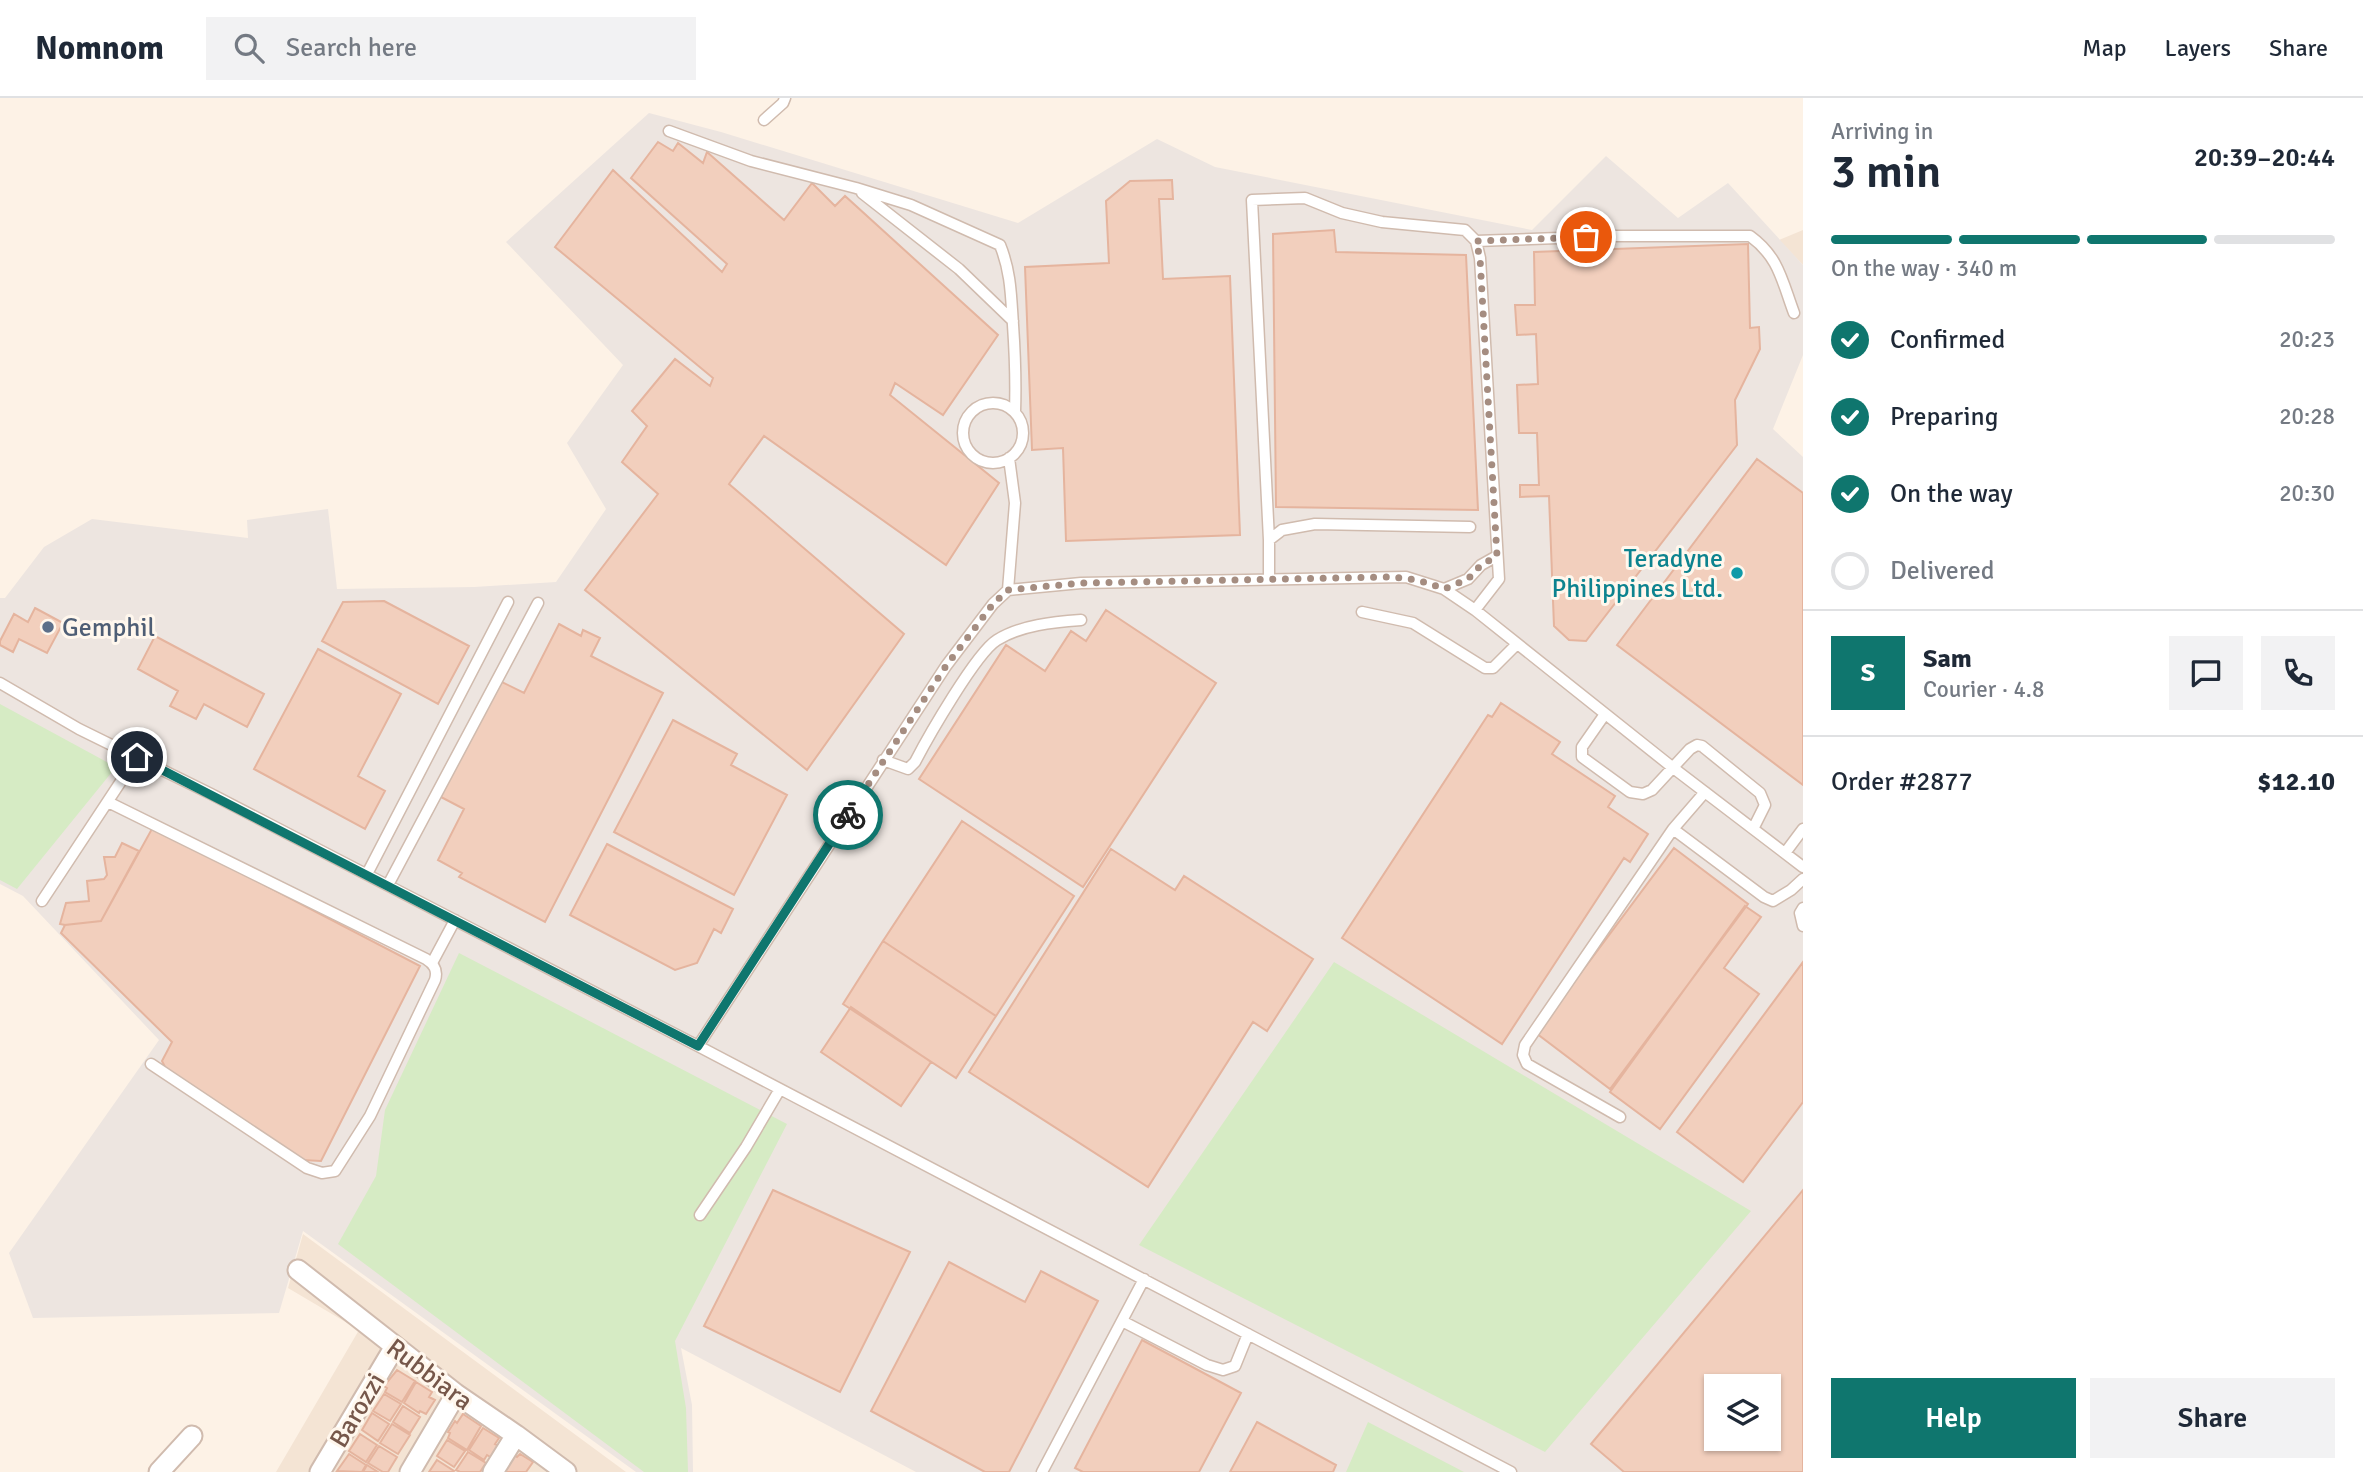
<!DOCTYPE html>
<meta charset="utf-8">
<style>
body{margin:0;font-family:Signika,sans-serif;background:#f2f2f3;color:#1f2937;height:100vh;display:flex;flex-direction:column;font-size:26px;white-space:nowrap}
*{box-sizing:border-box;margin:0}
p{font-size:23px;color:#747a83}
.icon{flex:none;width:38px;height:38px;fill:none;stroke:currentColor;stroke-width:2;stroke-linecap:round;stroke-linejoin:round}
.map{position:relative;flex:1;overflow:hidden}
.drawer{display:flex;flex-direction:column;background:#fff;width:560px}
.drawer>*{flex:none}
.fabs{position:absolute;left:1704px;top:1276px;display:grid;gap:14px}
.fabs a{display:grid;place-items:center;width:77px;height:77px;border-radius:0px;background:#fff;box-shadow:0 2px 5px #0004;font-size:35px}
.pin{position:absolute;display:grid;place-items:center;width:60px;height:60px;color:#fff;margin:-30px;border:4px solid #fff;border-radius:50%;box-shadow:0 2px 7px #0007}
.courier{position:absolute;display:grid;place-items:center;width:70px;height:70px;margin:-35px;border:5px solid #0f766e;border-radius:50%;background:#fff;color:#222;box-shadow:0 2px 9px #0007}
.head em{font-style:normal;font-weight:600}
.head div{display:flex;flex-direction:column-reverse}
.head{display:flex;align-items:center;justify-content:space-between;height:119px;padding:0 28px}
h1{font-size:46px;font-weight:600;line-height:52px}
.bar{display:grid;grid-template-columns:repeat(4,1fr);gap:10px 7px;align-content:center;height:84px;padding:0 28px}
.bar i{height:9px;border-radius:5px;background:#e0e1e3}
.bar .active{background:#0f766e}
.bar p{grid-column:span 4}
.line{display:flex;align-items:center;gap:18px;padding:0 28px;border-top:2px solid #e0e1e3}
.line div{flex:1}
.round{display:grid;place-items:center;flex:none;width:74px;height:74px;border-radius:0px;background:#f2f2f3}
ol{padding:0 28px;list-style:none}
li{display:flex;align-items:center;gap:21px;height:77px}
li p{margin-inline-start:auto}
li .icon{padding:7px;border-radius:50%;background:#0f766e;color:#fff;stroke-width:4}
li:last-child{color:#747a83}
li i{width:38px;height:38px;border:4px solid #e0e1e3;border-radius:50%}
.action{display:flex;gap:14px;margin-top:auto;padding:14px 28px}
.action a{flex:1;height:80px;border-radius:0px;background:#0f766e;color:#fff;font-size:28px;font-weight:600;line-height:80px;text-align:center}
.action a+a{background:#f2f2f3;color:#1f2937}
header{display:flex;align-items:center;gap:42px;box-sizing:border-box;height:98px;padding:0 35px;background:#fff;border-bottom:2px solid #e0e1e3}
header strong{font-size:33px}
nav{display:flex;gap:38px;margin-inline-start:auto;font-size:24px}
.search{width:490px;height:63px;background:#f2f2f3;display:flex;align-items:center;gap:18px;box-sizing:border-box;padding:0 24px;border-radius:0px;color:#747a83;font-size:26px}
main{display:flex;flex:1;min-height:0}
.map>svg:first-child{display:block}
</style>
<header>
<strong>Nomnom</strong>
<div class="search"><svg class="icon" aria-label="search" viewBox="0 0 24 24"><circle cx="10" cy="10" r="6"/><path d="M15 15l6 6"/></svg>Search here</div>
<nav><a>Map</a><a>Layers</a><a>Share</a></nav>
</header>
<main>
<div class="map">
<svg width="1803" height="1374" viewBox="0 0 1803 1374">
<rect width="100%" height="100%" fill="#fdf2e6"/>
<path fill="#f4e4d4" d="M1803 132V167L1779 142Z
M303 1136 626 1374H276L359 1232 288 1190Z"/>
<path fill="#ede5e0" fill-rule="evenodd" d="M649 15 721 34 1018 125 1157 41 1215 69 1532 132 1606 58 1678 120 1728 85 1803 167V257L1773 331 1803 359V1374H916L681 1250 692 1307 693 1374H636L303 1133 279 1215 33 1220 9 1155 159 942 23 798 0 786V500H5L44 449 92 421 248 440 247 422 328 411 337 491 474 489 556 484 606 411 567 345 623 267 506 144ZM1717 1288H1769V1340H1717Z"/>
<path fill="#d6ebc4" d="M0 606 116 669 17 791 0 782Z
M459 855 787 1026 675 1243 686 1310 688 1374H644L338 1146 376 1078 385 1012Z
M1334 864 1751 1113 1545 1354 1139 1147Z
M1368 1324 1464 1374H1346Z"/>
<path fill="#f2cfbd" stroke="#e5b49e" stroke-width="2" fill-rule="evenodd" d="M658 44 673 53 678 45 703 65 707 54 784 122 812 85 835 108 845 98 998 237 943 317 895 285 890 297 999 385 946 467 764 338 729 386 904 536 807 672 585 492 658 396 622 364 647 328 632 313 675 261 710 288 713 280 555 149 613 72 722 174 727 166 631 80Z
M1172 82 1173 101H1159L1163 181 1230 178 1240 437 1066 443 1063 350 1032 352 1025 169 1109 165 1106 103 1130 83Z
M1334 132 1336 154 1466 157 1478 412 1276 409 1273 136Z
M1748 146 1750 230 1759 229 1760 251 1735 302 1737 347 1586 543 1569 542 1554 528 1549 398 1520 399V387H1539L1537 335H1519L1517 287 1538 286 1536 236 1517 237 1515 207H1535L1534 154Z
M1757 361 1803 395V687L1617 547Z
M384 503 469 548 438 606 322 543 343 504Z
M35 510 63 525 47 555 19 541 13 554 0 547V543L14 516 28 524Z
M1106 512 1216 585 1083 789 919 681 1006 547 1045 573 1071 533 1086 543Z
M559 526 581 538 583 532 600 540 591 558 663 595 545 824 459 779 462 775 438 762 464 711 439 698 498 582 524 595Z
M155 538 264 596 247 629 204 606 196 621 170 608 178 593 138 571Z
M318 551 401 596 358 678 385 693 365 731 254 671Z
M1501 605 1560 644 1552 656 1615 698 1608 709 1648 736 1630 764 1624 760 1502 946 1342 840 1488 617 1492 619Z
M673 622 737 656 731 667 787 697 734 797 614 734Z
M962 723 1074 798 996 918 883 843Z
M153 729 420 868 321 1063 302 1062 167 973 162 963 172 944 61 835 65 827 101 823Z
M122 745 139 753 101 823 65 827 60 826 66 805 89 803 87 783 104 781 107 777 104 759H115Z
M607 746 733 811 721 835 714 831 697 865 675 872 570 817Z
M1674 750 1748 806 1610 991 1536 935Z
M1111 751 1175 792 1184 778 1313 861 1267 933 1253 924 1148 1089 969 974Z
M1745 808 1761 819 1724 870 1759 896 1660 1031 1610 994Z
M883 843 996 918 956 980 843 906Z
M1803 864V1004L1743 1084 1677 1034Z
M851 909 931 964 901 1008 821 954Z
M773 1092 910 1154 840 1294 704 1228Z
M1803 1092V1374H1624L1591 1346ZM1717 1288H1769V1340H1717Z
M949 1164 1025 1204 1041 1173 1098 1203 1009 1374H985L871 1313Z
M1142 1242 1241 1295 1199 1374H1083L1075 1370Z
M397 1272 415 1283 402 1304 385 1294 387 1290 384 1288Z
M416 1284 432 1294 429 1299 435 1302 426 1316 420 1313 419 1315 404 1305Z
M384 1296 401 1306 390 1323 373 1313Z
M403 1308 420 1319 410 1335 393 1324Z
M372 1315 389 1326 378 1343 362 1332Z
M463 1316 481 1328 467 1352 448 1340 450 1335 448 1334 455 1323 457 1325Z
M1257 1324 1336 1367 1333 1374H1230Z
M392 1326 410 1337 398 1356 380 1345Z
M483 1330 499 1340 495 1346 499 1348 492 1360 487 1357 484 1362 469 1352Z
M360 1336 377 1347 366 1364 349 1353Z
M447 1342 465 1353 454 1369 437 1358Z
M379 1348 397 1359 388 1374H383L368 1365Z
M468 1354 486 1365 480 1374H460L456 1372Z
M511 1355 517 1359 520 1356 533 1364 526 1374H506L502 1370Z
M349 1356 366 1367 362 1374 337 1373Z
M437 1362 454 1373 453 1374H429Z
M367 1367 378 1374H363Z"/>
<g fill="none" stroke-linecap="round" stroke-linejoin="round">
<defs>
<path id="lane" d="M764 22 783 5 785 0
M669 33 751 63 856 90 911 107 1000 147C1011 174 1011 198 1013 227 1015 256 1016 285 1015 314
M862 95 959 171 1013 223
M1476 143 1613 138H1750C1779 159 1782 183 1794 215
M963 335a30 30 0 1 1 60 0a30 30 0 1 1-60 0Z
M1269 442 1252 102 1305 100 1342 115 1382 124 1465 132 1476 143 1480 160 1499 481 1475 512
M1269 480V442L1282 432 1315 426 1470 429
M1444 491 1468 481 1481 467 1497 458
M1008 492 1015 405 1009 360
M1362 514 1413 525 1485 570H1493L1517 546
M0 585 79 631 211 696 698 948 1511 1374
M1605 616 1582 649V659L1630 694 1643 696 1652 692 1690 651 1697 647 1702 648 1760 695 1765 707 1753 731
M883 662 908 671 915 664C928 639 976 555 997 542 1021 527 1054 524 1081 522
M1705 694 1673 731 1764 799 1773 803 1791 792 1803 781
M108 704 426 861C434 866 438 872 435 882L370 1018 335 1073 322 1075 307 1070 151 966
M1785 755 1803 731
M367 776 508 504
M388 787 538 505
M42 803 137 659
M1803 810 1800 815 1803 828
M432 865 455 822
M698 948 946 568 993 506 1008 492 1081 485 1406 479 1444 491 1475 512 1672 669 1803 769
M1620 1019 1527 966 1523 957 1525 947 1673 731
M700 1117 746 1049 780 991
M1122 1223 1207 1267 1223 1272 1235 1268 1248 1236
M1042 1374 1144 1181"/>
<path id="street" d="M298 1172 456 1296 516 1337 566 1374
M159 1374 192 1338
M320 1374 394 1250
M410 1374 456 1296
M493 1374 516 1337"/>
</defs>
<use href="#lane" stroke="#d0bbae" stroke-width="13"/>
<use href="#street" stroke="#d0bbae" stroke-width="23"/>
<use href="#lane" stroke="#fff" stroke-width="10"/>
<use href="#street" stroke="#fff" stroke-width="19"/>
</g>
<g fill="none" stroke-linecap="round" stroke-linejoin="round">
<path stroke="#a58d81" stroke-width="7" stroke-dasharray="0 12.6" d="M848 717 946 568 993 506 1008 492 1081 485 1381 479C1404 479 1423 482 1444 491L1468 481 1481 467 1497 458 1480 160 1476 143 1586 139"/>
<path stroke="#0f766e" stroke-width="9" d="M137 659 698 948 848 717"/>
</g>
<circle fill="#0f9aa8" stroke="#fff7ed" stroke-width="2.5" cx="1737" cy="475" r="7"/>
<circle fill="#5c6f8a" stroke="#fff7ed" stroke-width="2.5" cx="48" cy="529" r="7"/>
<g text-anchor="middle" stroke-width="6" stroke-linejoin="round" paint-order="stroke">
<g font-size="26" fill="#0d838f" stroke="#fff7ed" text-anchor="end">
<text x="1723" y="469">Teradyne<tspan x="1723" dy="30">Philippines Ltd.</tspan></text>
</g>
<g font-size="26" fill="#4e5e75" stroke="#fff7ed" text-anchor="start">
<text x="62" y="538">Gemphil</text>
</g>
<g font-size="26" fill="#76574a" stroke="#fff7ed">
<text transform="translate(430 1276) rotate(37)" y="9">Rubbiara</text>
<text transform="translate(357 1312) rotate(-59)" y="9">Barozzi</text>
</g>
</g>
</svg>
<div class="fabs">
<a><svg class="icon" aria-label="layers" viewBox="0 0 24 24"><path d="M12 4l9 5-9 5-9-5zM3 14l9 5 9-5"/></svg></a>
</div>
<div class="pin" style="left:1586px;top:139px;background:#ea580c"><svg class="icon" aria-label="bag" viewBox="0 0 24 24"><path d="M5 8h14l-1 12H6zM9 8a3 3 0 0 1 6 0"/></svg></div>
<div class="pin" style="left:137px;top:659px;background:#1f2937"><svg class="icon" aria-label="home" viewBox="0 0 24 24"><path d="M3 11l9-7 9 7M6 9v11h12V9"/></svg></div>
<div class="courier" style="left:848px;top:717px"><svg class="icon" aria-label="bike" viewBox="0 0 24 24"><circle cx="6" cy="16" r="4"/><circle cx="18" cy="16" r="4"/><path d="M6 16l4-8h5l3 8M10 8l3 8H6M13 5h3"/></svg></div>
</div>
<section class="drawer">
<div class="head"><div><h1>3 min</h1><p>Arriving in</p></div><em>20:39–20:44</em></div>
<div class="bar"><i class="active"></i><i class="active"></i><i class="active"></i><i></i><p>On the way · 340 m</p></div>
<ol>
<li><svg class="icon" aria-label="check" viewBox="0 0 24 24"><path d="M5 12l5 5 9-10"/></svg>Confirmed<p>20:23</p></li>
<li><svg class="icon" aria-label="check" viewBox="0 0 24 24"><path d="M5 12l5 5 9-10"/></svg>Preparing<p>20:28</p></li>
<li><svg class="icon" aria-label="check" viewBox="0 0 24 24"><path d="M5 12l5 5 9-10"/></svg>On the way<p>20:30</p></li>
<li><i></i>Delivered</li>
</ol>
<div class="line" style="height:126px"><b class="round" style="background:#0f766e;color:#fff">S</b><div><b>Sam</b><p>Courier · 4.8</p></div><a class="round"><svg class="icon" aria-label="chat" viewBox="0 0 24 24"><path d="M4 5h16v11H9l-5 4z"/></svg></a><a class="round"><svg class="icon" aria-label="phone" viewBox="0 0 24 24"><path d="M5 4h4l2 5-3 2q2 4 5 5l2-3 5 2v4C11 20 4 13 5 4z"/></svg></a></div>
<div class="line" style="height:91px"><div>Order #2877</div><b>$12.10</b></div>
<div class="action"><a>Help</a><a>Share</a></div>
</section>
</main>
